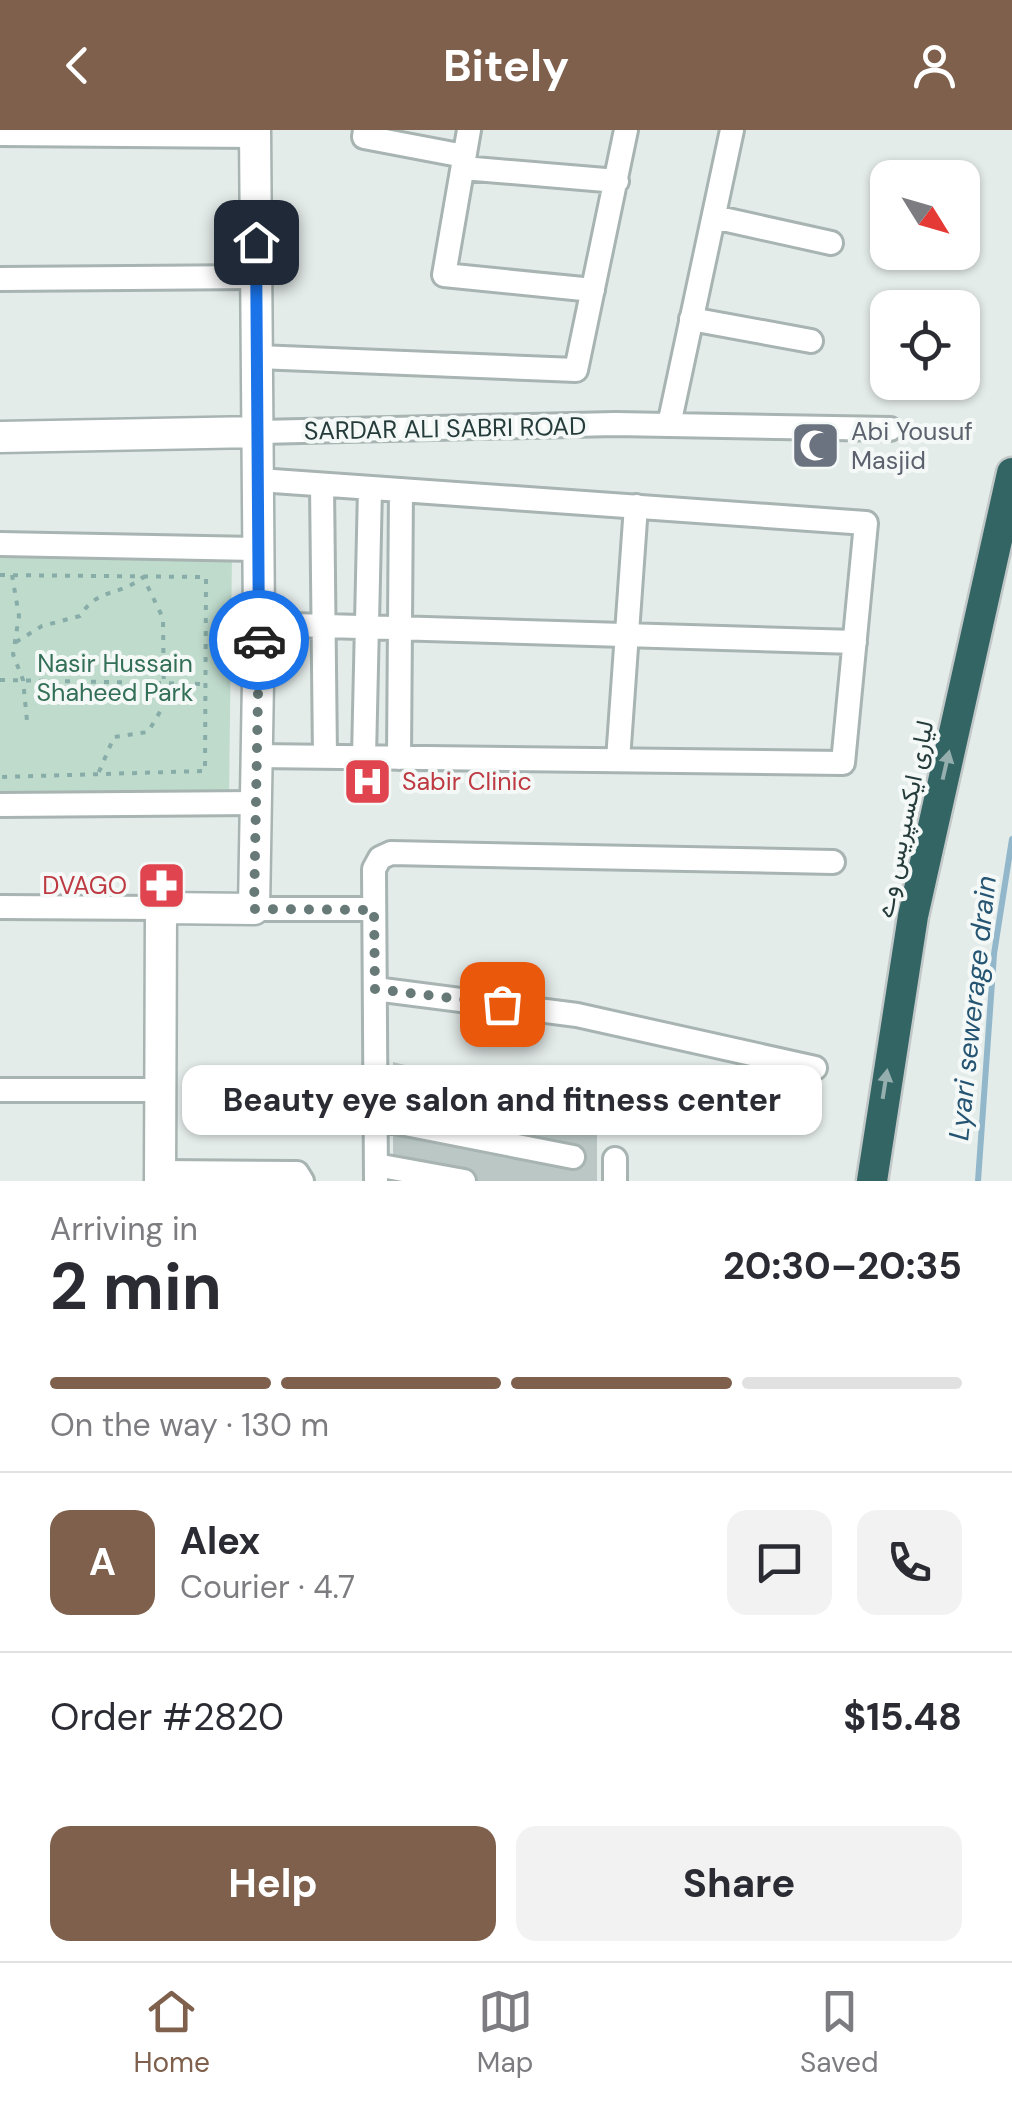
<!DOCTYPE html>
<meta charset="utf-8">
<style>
body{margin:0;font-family:"DM Sans",Vazirmatn,sans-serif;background:#f2f2f3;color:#2b2b33;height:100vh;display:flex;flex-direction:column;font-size:38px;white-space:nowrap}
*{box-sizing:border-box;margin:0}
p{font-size:32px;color:#7c7c81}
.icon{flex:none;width:55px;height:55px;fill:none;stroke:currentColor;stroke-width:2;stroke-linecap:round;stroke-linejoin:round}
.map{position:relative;height:1051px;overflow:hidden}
.details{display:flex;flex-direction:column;background:#fff;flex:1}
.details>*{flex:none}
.needle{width:65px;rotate:127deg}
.fabs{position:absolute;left:870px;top:30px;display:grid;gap:20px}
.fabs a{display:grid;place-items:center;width:110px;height:110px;border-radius:20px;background:#fff;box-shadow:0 2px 8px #0004;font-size:50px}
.pin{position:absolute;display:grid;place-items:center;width:85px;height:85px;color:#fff;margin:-42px;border-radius:20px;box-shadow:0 5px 15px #0006}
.courier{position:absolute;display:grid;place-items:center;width:100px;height:100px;margin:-50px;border:8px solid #1a73e8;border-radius:50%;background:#fff;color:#222;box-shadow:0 2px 12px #0007}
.bubble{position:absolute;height:70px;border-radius:20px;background:#fff;box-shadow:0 2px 8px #0004;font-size:32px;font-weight:700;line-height:70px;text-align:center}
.summary em{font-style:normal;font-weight:700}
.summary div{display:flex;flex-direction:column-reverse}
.summary{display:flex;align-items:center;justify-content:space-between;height:170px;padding:0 50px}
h1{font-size:65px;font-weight:700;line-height:75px}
.bar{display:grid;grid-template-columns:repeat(4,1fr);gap:15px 10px;align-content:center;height:120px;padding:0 50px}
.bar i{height:12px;border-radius:8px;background:#e1e1e2}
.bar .on{background:#7e604c}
.bar p{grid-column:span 4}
.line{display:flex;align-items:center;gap:25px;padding:0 50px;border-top:2px solid #e1e1e2}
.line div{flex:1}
.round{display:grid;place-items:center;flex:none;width:105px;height:105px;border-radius:20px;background:#f2f2f3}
.action{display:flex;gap:20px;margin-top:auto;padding:20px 50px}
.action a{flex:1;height:115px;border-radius:20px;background:#7e604c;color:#fff;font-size:40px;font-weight:700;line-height:115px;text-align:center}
.action a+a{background:#f2f2f3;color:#2b2b33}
header{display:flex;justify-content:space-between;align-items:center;height:130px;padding:0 50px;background:#7e604c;color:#fff;font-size:45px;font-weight:700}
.tabs{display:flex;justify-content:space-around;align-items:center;height:140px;border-top:2px solid #e1e1e2;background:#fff;font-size:28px;color:#7c7c81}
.tabs a{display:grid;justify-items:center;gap:5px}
.tabs .on{color:#7e604c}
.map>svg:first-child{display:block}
</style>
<header><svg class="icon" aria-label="back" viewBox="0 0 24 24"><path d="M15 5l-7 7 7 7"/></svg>Bitely<svg class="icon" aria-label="person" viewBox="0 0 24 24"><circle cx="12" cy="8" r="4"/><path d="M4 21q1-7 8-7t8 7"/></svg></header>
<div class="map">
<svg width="1012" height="1051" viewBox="0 0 1012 1051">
<rect width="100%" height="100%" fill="#e4ecea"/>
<path fill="#bfdbcc" d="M232 422 229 671 0 677V423Z"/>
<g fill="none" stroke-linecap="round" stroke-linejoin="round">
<path stroke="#92b7cb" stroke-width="6" d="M978 1051 994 824 1012 709"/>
</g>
<path fill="#bac7c4" d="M393 932 597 983V1051H393Z"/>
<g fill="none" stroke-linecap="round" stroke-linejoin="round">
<defs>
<path id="minor" d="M365 0 364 7 464 26
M469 0 444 145 593 160
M0 4 255 6
M463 38 617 51
M714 87 831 113
M0 149 257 147
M691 189 811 211
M258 227 576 240 626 0
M669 295 732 0
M259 302 615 294 890 299
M322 355 325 627
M0 414 259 419
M259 494 855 512
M257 626 843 633 866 393 259 350
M364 627 370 358
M399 628 401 360
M618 630 636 376
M0 675 256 673
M0 777 161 778
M254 779H374
M375 859 577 885 815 938
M0 960H160
M375 988 573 1027
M376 1035 464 1051
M160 1042 297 1043 302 1051
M376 1051 374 739 380 728 391 723 833 732
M615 1051V1029"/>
<path id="tertiary" d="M0 307 259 302
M160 1051 161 778 254 779 259 494 255 0"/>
<path id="motorway" d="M872 1051 913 786 1012 343"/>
</defs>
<use href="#minor" stroke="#a7b4b2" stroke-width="28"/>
<use href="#tertiary" stroke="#a7b4b2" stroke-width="35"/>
<use href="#motorway" stroke="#c2c8c8" stroke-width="35"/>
<path stroke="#88ada9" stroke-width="4" stroke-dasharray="5 8" stroke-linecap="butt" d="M0 445 206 447 205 641 0 647
M12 445 19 486 13 524 23 550 27 591
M16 512 42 496 80 486C98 457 119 467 143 447L163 488 164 575 148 602 114 607 98 644
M0 550 206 554"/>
<use href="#minor" stroke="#fff" stroke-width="22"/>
<use href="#tertiary" stroke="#fff" stroke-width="30"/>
<use href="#motorway" stroke="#346565" stroke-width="30"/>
</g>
<defs><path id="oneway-solid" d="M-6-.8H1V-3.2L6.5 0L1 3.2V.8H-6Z" transform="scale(2.5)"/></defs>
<g fill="#94afae">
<use href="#oneway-solid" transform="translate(946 635) rotate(-77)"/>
<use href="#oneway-solid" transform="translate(885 954) rotate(-81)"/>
</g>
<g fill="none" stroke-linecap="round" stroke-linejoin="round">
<path stroke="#687a78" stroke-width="10" stroke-dasharray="0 18" d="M259 510 254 779 374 780 375 859 502 874"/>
<path stroke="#1a73e8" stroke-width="12" d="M256 112 259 510"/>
</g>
<defs>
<symbol id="mosque-square" viewBox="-11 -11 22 22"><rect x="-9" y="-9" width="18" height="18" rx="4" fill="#6b7280" stroke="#f4f9f8"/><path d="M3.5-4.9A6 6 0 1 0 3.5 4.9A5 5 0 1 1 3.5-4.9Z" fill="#fff"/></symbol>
<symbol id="hospital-square" viewBox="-11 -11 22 22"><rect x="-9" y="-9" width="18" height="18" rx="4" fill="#e0444e" stroke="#f4f9f8"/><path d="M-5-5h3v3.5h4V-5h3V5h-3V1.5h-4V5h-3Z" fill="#fff"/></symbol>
<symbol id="pharmacy-square" viewBox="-11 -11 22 22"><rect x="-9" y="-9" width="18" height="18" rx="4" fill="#e0444e" stroke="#f4f9f8"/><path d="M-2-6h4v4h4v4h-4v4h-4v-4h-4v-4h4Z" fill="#fff"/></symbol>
</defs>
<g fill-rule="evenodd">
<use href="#mosque-square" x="788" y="288" width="55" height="55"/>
<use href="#hospital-square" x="340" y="624" width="55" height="55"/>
<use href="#pharmacy-square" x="134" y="728" width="55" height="55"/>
</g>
<g text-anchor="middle" stroke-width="8" stroke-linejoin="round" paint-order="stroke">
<g font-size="25" fill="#253c3b" stroke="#f4f9f8">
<text transform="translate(445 298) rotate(-1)" y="9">SARDAR ALI SABRI ROAD</text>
<text transform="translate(904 689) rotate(-78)" y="9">لیاری ایکسپریس وے</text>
</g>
<g font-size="25" fill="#5b616d" stroke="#f4f9f8" text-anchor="start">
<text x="851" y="310">Abi Yousuf<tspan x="851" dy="29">Masjid</tspan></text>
</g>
<g font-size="25" fill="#336f57" stroke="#f4f9f8">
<text x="115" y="542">Nasir Hussain<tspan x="115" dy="29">Shaheed Park</tspan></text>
</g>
<g font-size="25" fill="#be3a42" stroke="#f4f9f8" text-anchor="start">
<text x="402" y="660">Sabir Clinic</text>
<text x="127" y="764" text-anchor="end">DVAGO</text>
</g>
<g font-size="28" font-style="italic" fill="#255572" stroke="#f4f9f8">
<text transform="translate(972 878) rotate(-84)" y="10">Lyari sewerage drain</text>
</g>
</g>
</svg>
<div class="fabs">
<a><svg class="needle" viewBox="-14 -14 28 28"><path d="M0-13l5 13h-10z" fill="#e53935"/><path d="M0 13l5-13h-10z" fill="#7c7c81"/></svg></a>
<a><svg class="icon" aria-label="locate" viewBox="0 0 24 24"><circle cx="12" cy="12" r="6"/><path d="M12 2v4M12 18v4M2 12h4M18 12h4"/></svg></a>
</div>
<div class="pin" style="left:502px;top:874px;background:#ea580c"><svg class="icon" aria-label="bag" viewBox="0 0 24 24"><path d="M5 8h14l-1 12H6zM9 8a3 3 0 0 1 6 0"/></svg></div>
<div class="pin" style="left:256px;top:112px;background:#1f2937"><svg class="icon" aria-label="home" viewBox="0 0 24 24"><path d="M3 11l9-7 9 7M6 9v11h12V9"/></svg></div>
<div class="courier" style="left:259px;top:510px"><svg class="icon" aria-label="car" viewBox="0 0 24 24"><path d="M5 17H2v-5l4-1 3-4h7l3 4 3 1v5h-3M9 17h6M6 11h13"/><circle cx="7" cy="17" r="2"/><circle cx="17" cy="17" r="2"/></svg></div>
<div class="bubble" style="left:182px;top:935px;width:640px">Beauty eye salon and fitness center</div>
</div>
<section class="details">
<div class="summary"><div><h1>2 min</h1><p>Arriving in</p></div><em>20:30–20:35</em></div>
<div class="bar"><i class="on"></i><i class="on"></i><i class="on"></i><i></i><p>On the way · 130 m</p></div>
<div class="line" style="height:180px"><b class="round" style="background:#7e604c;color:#fff">A</b><div><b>Alex</b><p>Courier · 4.7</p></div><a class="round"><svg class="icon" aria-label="chat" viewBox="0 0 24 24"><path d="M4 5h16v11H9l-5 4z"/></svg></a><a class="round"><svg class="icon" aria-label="phone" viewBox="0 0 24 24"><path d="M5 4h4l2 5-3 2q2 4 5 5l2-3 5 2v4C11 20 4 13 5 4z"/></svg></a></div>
<div class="line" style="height:130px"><div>Order #2820</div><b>$15.48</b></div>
<div class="action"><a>Help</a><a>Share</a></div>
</section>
<nav class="tabs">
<a class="on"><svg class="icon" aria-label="home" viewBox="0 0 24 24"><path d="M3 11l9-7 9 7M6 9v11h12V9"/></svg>Home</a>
<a><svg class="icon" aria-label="map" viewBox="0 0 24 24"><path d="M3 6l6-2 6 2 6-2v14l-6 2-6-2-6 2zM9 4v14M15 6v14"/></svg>Map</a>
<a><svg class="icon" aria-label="saved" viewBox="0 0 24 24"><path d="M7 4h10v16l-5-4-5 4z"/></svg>Saved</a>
</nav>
